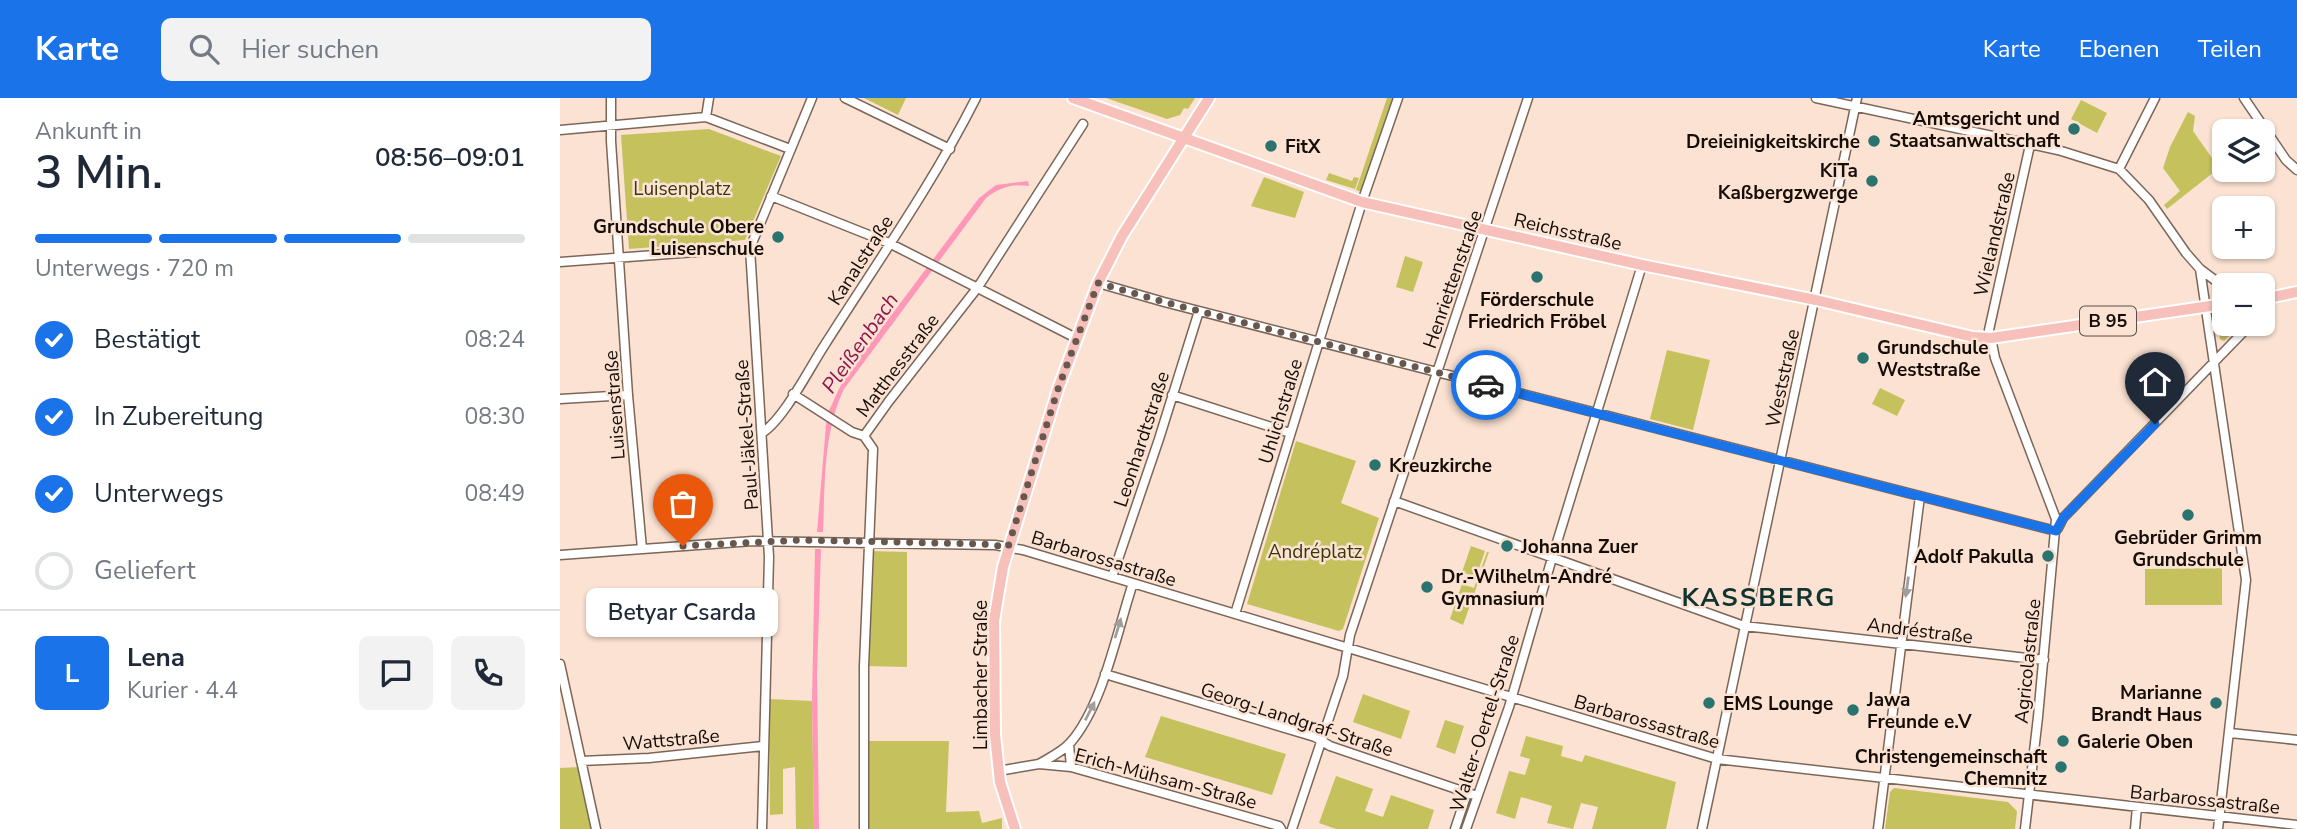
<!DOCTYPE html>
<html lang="de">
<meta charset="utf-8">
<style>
body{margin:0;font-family:"Nunito Sans",sans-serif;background:#f2f2f3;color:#1f2937;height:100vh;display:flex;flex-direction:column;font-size:26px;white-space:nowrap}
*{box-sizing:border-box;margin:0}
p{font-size:23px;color:#747a83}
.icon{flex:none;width:38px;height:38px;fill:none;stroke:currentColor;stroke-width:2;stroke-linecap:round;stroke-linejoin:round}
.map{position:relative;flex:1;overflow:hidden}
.details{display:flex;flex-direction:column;background:#fff;width:560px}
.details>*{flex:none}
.controls{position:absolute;left:1652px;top:21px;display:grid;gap:14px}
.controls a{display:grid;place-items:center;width:63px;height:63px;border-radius:10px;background:#fff;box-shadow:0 2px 5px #0004;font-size:35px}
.pin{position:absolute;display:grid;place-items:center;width:60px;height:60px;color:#fff;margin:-72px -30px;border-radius:50% 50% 50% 0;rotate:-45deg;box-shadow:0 0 7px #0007}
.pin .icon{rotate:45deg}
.courier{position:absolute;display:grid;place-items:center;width:70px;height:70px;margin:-35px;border:5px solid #1a73e8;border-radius:50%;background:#fff;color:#222;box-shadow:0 2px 9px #0007}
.bubble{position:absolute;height:49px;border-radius:10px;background:#fff;box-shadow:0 2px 5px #0004;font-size:23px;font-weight:600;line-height:49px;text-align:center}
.overview em{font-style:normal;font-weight:600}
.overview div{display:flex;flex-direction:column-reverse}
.overview{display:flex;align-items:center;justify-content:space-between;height:119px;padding:0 35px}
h1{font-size:46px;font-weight:600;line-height:52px}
.bar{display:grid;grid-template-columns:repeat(4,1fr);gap:10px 7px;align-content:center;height:84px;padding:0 35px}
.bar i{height:9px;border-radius:5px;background:#e0e1e3}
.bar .selected{background:#1a73e8}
.bar p{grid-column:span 4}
.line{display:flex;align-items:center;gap:18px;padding:0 35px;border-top:2px solid #e0e1e3}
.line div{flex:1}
.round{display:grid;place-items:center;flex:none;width:74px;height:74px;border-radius:10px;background:#f2f2f3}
ol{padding:0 35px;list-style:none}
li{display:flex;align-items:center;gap:21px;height:77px}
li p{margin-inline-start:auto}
li .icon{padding:7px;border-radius:50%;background:#1a73e8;color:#fff;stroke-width:4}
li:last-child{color:#747a83}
li i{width:38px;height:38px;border:4px solid #e0e1e3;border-radius:50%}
header{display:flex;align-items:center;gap:42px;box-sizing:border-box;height:98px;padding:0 35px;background:#1a73e8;color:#fff}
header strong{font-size:33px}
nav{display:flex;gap:38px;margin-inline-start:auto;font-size:24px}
.search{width:490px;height:63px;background:#f2f2f3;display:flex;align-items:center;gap:18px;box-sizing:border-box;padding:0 24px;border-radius:10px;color:#747a83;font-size:26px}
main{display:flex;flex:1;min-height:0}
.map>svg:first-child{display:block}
</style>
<header>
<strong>Karte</strong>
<div class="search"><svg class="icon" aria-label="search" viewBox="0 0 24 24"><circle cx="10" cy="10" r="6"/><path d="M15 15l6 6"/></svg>Hier suchen</div>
<nav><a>Karte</a><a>Ebenen</a><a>Teilen</a></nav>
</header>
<main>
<section class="details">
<div class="overview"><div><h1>3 Min.</h1><p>Ankunft in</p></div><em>08:56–09:01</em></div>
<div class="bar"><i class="selected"></i><i class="selected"></i><i class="selected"></i><i></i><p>Unterwegs · 720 m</p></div>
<ol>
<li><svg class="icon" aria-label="check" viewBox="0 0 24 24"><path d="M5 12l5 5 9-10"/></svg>Bestätigt<p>08:24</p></li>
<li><svg class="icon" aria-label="check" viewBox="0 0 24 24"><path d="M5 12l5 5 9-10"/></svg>In Zubereitung<p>08:30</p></li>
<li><svg class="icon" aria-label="check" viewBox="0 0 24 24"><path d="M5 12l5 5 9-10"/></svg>Unterwegs<p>08:49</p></li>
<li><i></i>Geliefert</li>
</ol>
<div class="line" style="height:126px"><b class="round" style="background:#1a73e8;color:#fff">L</b><div><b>Lena</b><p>Kurier · 4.4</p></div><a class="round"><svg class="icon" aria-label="chat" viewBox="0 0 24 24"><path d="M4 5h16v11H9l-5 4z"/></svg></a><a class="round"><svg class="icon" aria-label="phone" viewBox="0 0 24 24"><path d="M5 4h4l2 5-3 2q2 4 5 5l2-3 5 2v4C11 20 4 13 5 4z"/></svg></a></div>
</section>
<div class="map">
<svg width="1737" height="731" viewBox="0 0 1737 731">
<rect width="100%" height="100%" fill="#fbe2d2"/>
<path fill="#c5c25e" d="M304 0H346L338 17Z
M546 0H635L628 11 624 10 620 17 607 21Z
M827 0H833L802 94 796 92Z
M1521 2 1547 15 1537 35 1511 21Z
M1628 14 1635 18 1633 33 1659 70 1607 111 1604 107 1620 93 1603 70 1610 49Z
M149 31 221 58 185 142 69 151 61 37Z
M769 75 792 83 794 79 799 80 795 91 766 82Z
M704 79 744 94 735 120 691 108Z
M845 158 863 164 853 194 836 189Z
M1664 214V226H1681L1664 243 1660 241 1656 219 1657 215Z
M1107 252 1150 262 1133 332 1090 321Z
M1320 290 1345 302 1337 318 1312 306Z
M736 343 796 363 781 405 819 420 783 531 779 533 687 506Z
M911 448 925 453 916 479 902 474Z
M308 453 347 454V569L304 568Z
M927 454H929L903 527 890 521 902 486 914 490Z
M1662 470V507H1585V471Z
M803 596 850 613 841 641 793 624Z
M209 601 252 603 254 731H236L235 669 223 671V716L210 717Z
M601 618 726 656 712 697 585 659Z
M885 622 904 628 895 656 876 649Z
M966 638 1003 648 1001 658 1022 664 1025 657 1116 684 1106 731H1032L1038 709 1021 705 1013 731 987 725 992 708 961 699 955 721 936 715 949 673 965 677 970 661 960 658Z
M302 643H389L386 714 419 713 422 725 442 720V731H304Z
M19 669 31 731H0V670Z
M776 678 813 691 805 713 823 719 831 697 874 712 868 731H776L759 725Z
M1334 690 1448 704 1457 713 1455 731H1325L1330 694Z"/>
<path fill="#ff97b8" d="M468 83 469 88C453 85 438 90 426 100L284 291C263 334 265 388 263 434H257L266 327 268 315 278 293 285 279 419 100 436 87Z
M255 451H261L257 576 259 731H254L252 603Z"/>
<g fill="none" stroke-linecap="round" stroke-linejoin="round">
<defs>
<path id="minor" d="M51 0V43L68 297 82 451
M285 0 390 51
M1256 0 1498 52 1559 71 1589 102 1626 155 1640 171 1664 189
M1684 0 1726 62 1737 72
M146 19 149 0
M0 32 146 19 230 51
M1559 71 1595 0
M211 98 329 145 516 240
M0 164 190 150
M1640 171 1686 482 1658 731
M538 185 604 204 1496 433
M1703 214 1713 199
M1429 232 1470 47
M1431 240 1435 260 1496 421 1478 619 1465 731
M233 296 292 334 304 338 313 351 304 568V731
M612 297 730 335
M0 301 68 297
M202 335C224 321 249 271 264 248 316 166 372 87 416 0
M304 338 329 303 418 189 523 26
M834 403 1184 528 1484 562
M1498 430 1503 420 1691 226
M0 457 193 443 435 447 463 452 1157 661 1737 727
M552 479 599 341 639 213
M675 516 802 104 838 0
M0 566 36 731
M545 576 755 639 770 648 917 698
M1670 635 1737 642
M509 646 511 669
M21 663 89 660 203 648
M479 666C489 660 502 654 510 645 543 608 557 533 573 485
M438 673 479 666 511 669 719 728 721 731
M202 731 209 459 190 150 252 0
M732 731 783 578 790 537 968 0
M895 731 907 695
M906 731 949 609 990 467 1082 167
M1142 731 1297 0
M1318 731 1360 398
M1575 731 1577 709"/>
<path id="major" d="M513 0 802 104 1082 167 1256 202 1413 239 1431 240 1664 206
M1703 201 1737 194
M455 731 440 684 435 637 434 523 443 469 499 288 538 185 562 138 649 0"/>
</defs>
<use href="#minor" stroke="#7c6658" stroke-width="11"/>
<use href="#major" stroke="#fff" stroke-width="14"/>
<use href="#minor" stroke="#fff" stroke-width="8"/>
<use href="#major" stroke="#f7c0ba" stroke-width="10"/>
</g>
<defs><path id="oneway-solid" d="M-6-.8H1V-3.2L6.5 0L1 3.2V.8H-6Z" transform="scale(1.75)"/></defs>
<g fill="#a19e9c">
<use href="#oneway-solid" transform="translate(1347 489) rotate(98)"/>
<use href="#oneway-solid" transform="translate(558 530) rotate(-73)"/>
<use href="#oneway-solid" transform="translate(530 613) rotate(-63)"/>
</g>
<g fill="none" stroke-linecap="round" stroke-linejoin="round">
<path stroke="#66584f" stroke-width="7" stroke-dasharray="0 12.6" d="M123 448 241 442 424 446 448 449 499 288 538 185 604 204 926 287"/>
<path stroke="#1a73e8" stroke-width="9" d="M926 287 1496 433 1503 420 1595 326"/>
</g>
<g fill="#2a736e" stroke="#fbe2d2" stroke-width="2.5">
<circle cx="1514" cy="31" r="7"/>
<circle cx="1314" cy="43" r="7"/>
<circle cx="711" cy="48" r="7"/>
<circle cx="1312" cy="83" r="7"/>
<circle cx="218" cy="139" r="7"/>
<circle cx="977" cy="179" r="7"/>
<circle cx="1303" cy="260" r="7"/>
<circle cx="815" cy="367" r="7"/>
<circle cx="1628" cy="417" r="7"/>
<circle cx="947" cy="448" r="7"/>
<circle cx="1488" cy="458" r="7"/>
<circle cx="867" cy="489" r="7"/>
<circle cx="1149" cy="605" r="7"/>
<circle cx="1656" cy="605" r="7"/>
<circle cx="1293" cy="612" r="7"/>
<circle cx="1503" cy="643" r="7"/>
<circle cx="1501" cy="669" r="7"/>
</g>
<g text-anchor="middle" stroke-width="5" stroke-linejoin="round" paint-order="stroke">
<rect fill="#fbe2d2" stroke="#5a4d45" stroke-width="2" x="1520" y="208.5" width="56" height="29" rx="5"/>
<g font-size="18" font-weight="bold" fill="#150d08">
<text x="1548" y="229">B 95</text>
</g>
<g font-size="19" font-weight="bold" fill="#150d08" stroke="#fbe2d2" text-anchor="start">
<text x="1500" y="27" text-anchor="end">Amtsgericht und<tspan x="1500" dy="22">Staatsanwaltschaft</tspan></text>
<text x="1300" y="50" text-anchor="end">Dreieinigkeitskirche</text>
<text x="725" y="55">FitX</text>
<text x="1298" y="79" text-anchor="end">KiTa<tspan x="1298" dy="22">Kaßbergzwerge</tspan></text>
<text x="204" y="135" text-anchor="end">Grundschule Obere<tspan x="204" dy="22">Luisenschule</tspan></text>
<text x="977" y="208" text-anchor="middle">Förderschule<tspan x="977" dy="22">Friedrich Fröbel</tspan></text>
<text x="1317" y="256">Grundschule<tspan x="1317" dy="22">Weststraße</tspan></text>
<text x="829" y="374">Kreuzkirche</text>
<text x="1628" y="446" text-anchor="middle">Gebrüder Grimm<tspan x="1628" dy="22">Grundschule</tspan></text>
<text x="961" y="455">Johanna Zuer</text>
<text x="1474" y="465" text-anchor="end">Adolf Pakulla</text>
<text x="881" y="485">Dr.-Wilhelm-André<tspan x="881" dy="22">Gymnasium</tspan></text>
<text x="1642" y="601" text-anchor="end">Marianne<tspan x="1642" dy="22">Brandt Haus</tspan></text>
<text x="1307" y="608">Jawa<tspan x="1307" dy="22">Freunde e.V</tspan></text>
<text x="1163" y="612">EMS Lounge</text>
<text x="1517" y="650">Galerie Oben</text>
<text x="1487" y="665" text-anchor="end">Christengemeinschaft<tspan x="1487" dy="22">Chemnitz</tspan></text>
</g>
<g font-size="19" fill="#39380a" stroke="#fbe2d2">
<text x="122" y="97">Luisenplatz</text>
<text x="755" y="460">Andréplatz</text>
</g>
<g font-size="19" fill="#150d08" stroke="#fbe2d2">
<text transform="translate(1008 133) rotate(13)" y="7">Reichsstraße</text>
<text transform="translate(1434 136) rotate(-77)" y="7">Wielandstraße</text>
<text transform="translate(300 162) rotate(-57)" y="7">Kanalstraße</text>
<text transform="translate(892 181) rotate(-71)" y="7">Henriettenstraße</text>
<text transform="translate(337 267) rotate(-53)" y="7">Matthesstraße</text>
<text transform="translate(1222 280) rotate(-78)" y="7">Weststraße</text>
<text transform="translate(54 307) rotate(-94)" y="7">Luisenstraße</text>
<text transform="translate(720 313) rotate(-73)" y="7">Uhlichstraße</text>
<text transform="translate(186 337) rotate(-94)" y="7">Paul-Jäkel-Straße</text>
<text transform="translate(581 341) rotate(-72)" y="7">Leonhardtstraße</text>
<text transform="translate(544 460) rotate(17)" y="7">Barbarossastraße</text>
<text transform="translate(1360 532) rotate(7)" y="7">Andréstraße</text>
<text transform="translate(1467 563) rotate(-84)" y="7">Agricolastraße</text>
<text transform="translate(420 577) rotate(-90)" y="7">Limbacher Straße</text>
<text transform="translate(737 621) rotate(18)" y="7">Georg-Landgraf-Straße</text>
<text transform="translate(1087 623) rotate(16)" y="7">Barbarossastraße</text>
<text transform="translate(924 625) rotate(-72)" y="7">Walter-Oertel-Straße</text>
<text transform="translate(111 641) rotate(-5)" y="7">Wattstraße</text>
<text transform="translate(606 680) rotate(15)" y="7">Erich-Mühsam-Straße</text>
<text transform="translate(1645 701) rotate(6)" y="7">Barbarossastraße</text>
</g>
<g font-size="21" font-style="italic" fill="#8f174d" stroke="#fbe2d2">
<text transform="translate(300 245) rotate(-55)" y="7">Pleißenbach</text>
</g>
<g font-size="26" font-weight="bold" letter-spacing="2" fill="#113431" stroke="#fbe2d2">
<text x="1199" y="508">KASSBERG</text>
</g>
</g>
</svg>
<div class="controls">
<a><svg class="icon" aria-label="layers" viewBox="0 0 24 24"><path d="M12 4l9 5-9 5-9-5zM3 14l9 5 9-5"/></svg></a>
<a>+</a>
<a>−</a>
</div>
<div class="pin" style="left:123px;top:448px;background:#ea580c"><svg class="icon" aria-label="bag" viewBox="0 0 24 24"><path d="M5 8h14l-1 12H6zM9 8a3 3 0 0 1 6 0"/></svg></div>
<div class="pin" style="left:1595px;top:326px;background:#1f2937"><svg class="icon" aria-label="home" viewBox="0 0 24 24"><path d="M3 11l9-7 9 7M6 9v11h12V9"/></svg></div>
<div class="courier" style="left:926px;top:287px"><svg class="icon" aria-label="car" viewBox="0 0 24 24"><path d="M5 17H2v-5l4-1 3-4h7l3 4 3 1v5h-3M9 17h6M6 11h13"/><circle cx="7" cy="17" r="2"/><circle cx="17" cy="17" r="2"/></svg></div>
<div class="bubble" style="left:26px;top:490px;width:192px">Betyar Csarda</div>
</div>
</main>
